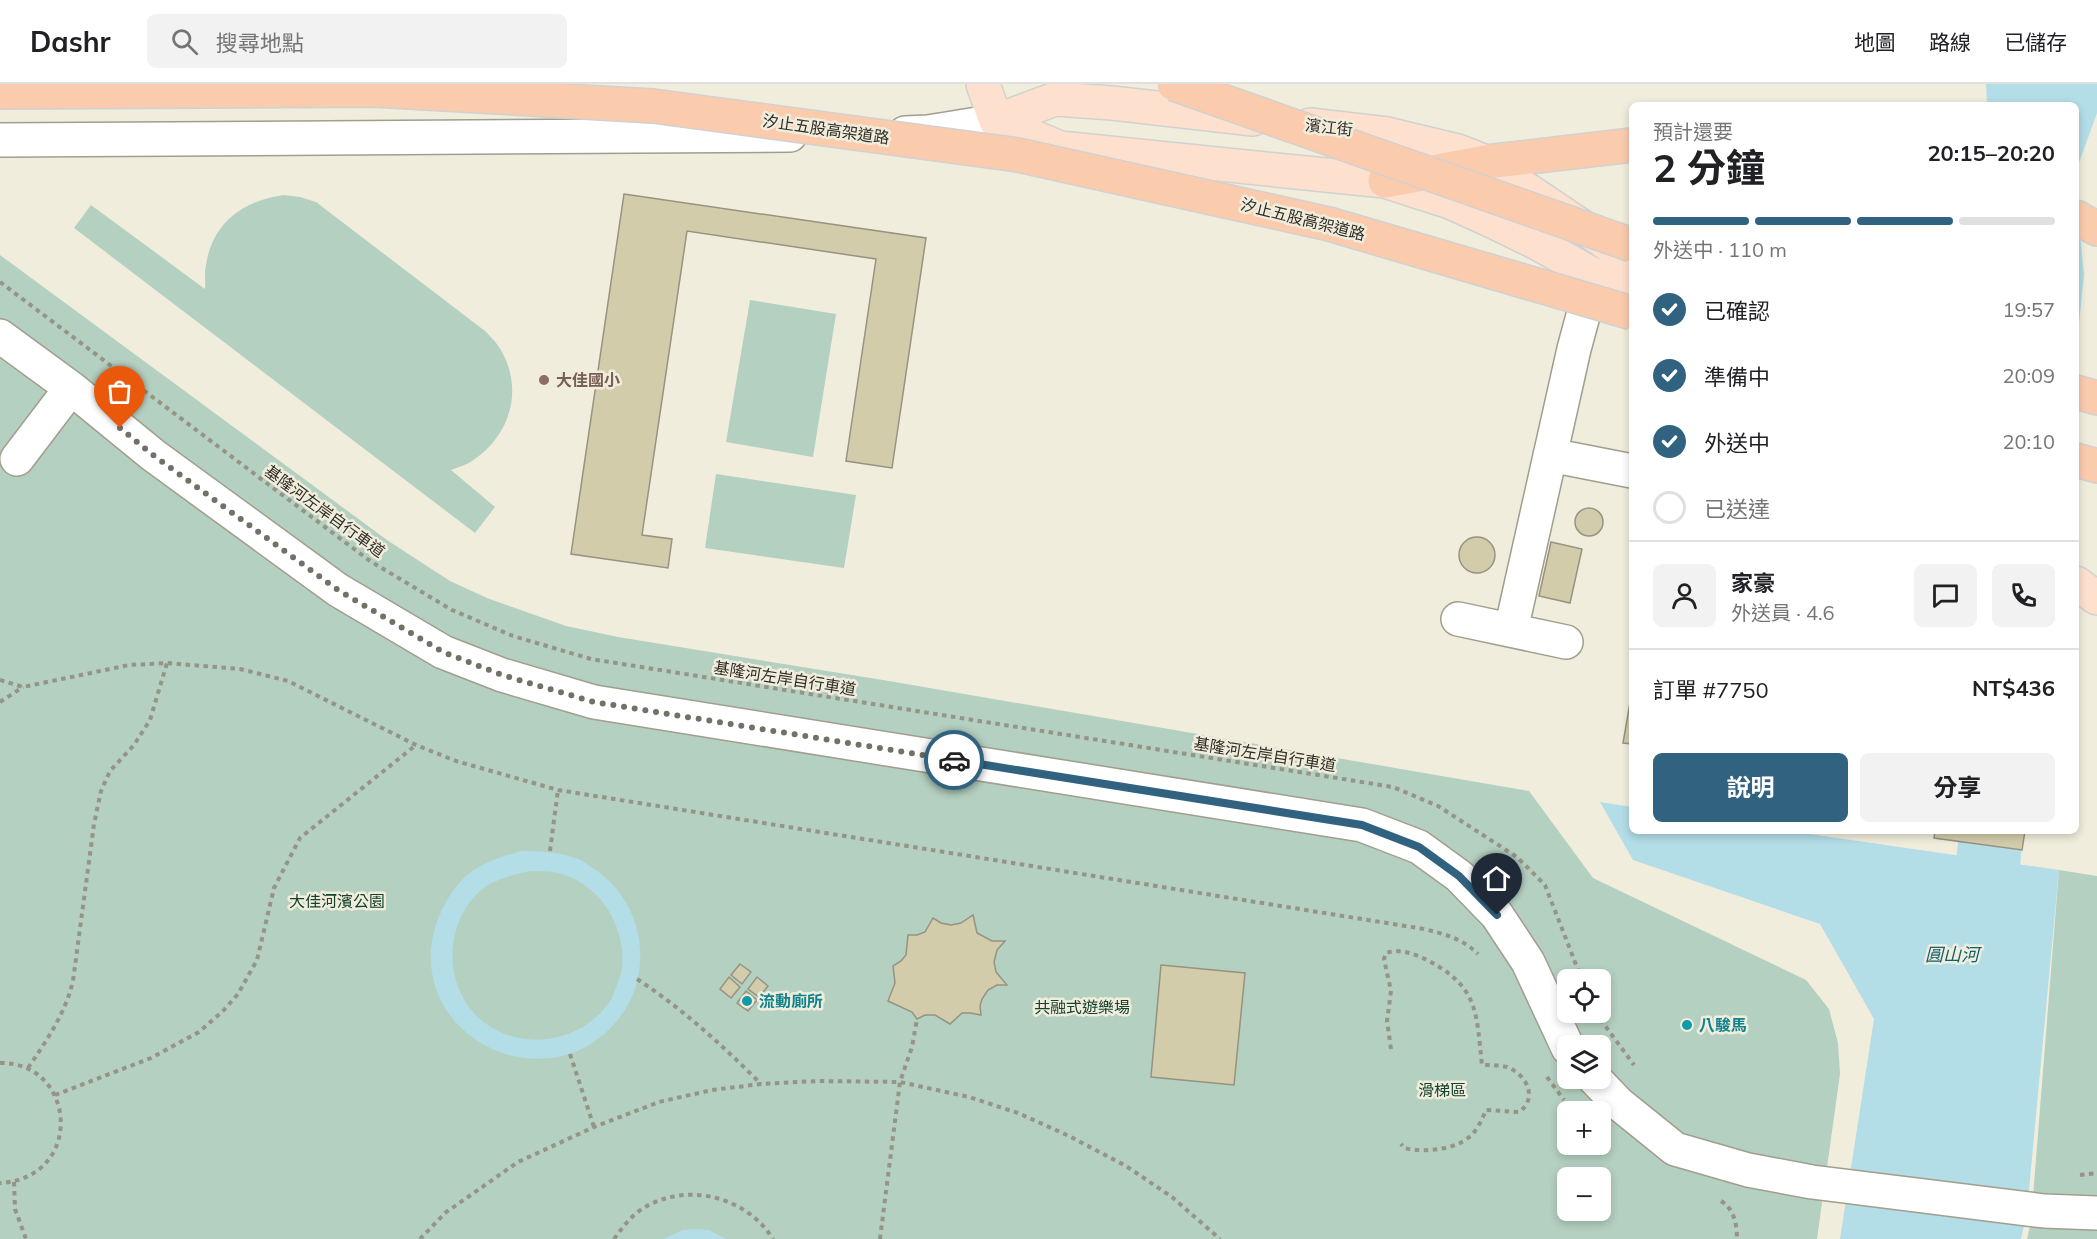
<!DOCTYPE html>
<html lang="zh-TW">
<meta charset="utf-8">
<style>
body{margin:0;font-family:Mulish,"Noto Sans TC",sans-serif;background:#f2f2f2;color:#202124;height:100vh;display:flex;flex-direction:column;font-size:22px;white-space:nowrap}
*{box-sizing:border-box;margin:0}
p{font-size:20px;color:#757577}
.icon{flex:none;width:33px;height:33px;fill:none;stroke:currentColor;stroke-width:2;stroke-linecap:round;stroke-linejoin:round}
.map{position:relative;flex:1;overflow:hidden}
.sheet{position:absolute;left:1629px;top:18px;width:450px;height:732px;display:flex;flex-direction:column;background:#fff;border-radius:9px;box-shadow:0 3px 9px #0003}
.sheet>*{flex:none}
.buttons{position:absolute;left:1557px;top:885px;display:grid;gap:12px}
.buttons a{display:grid;place-items:center;width:54px;height:54px;border-radius:9px;background:#fff;box-shadow:0 3px 9px #0003;font-size:30px}
.pin{position:absolute;display:grid;place-items:center;width:51px;height:51px;color:#fff;margin:-62px -26px;border-radius:50% 50% 50% 0;rotate:-45deg;box-shadow:0 0 6px #0007}
.pin .icon{rotate:45deg}
.courier{position:absolute;display:grid;place-items:center;width:60px;height:60px;margin:-30px;border:4px solid #316381;border-radius:50%;background:#fff;color:#222;box-shadow:0 2px 8px #0007}
.head em{font-style:normal;font-weight:700}
.head div{display:flex;flex-direction:column-reverse}
.head{display:flex;align-items:center;justify-content:space-between;height:102px;padding:0 24px}
h1{font-size:39px;font-weight:700;line-height:45px}
.bar{display:grid;grid-template-columns:repeat(4,1fr);gap:9px 6px;align-content:center;height:72px;padding:0 24px}
.bar i{height:8px;border-radius:4px;background:#e0e0e0}
.bar .selected{background:#316381}
.bar p{grid-column:span 4}
.line{display:flex;align-items:center;gap:15px;padding:0 24px;border-top:2px solid #e0e0e0}
.line div{flex:1}
.round{display:grid;place-items:center;flex:none;width:63px;height:63px;border-radius:9px;background:#f2f2f2}
ol{padding:0 24px;list-style:none}
li{display:flex;align-items:center;gap:18px;height:66px}
li p{margin-inline-start:auto}
li .icon{padding:6px;border-radius:50%;background:#316381;color:#fff;stroke-width:4}
li:last-child{color:#757577}
li i{width:33px;height:33px;border:3px solid #e0e0e0;border-radius:50%}
.action{display:flex;gap:12px;margin-top:auto;padding:12px 24px}
.action a{flex:1;height:69px;border-radius:9px;background:#316381;color:#fff;font-size:24px;font-weight:700;line-height:69px;text-align:center}
.action a+a{background:#f2f2f2;color:#202124}
header{display:flex;align-items:center;gap:36px;box-sizing:border-box;height:84px;padding:0 30px;background:#fff;border-bottom:2px solid #e0e0e0}
header strong{font-size:28px}
nav{display:flex;gap:33px;margin-inline-start:auto;font-size:21px}
.search{width:420px;height:54px;background:#f2f2f2;display:flex;align-items:center;gap:15px;box-sizing:border-box;padding:0 21px;border-radius:9px;color:#757577;font-size:22px}
.map>svg:first-child{display:block}
</style>
<header>
<strong>Dashr</strong>
<div class="search"><svg class="icon" aria-label="search" viewBox="0 0 24 24"><circle cx="10" cy="10" r="6"/><path d="M15 15l6 6"/></svg>搜尋地點</div>
<nav><a>地圖</a><a>路線</a><a>已儲存</a></nav>
</header>
<div class="map">
<svg width="2097" height="1155" viewBox="0 0 2097 1155">
<rect width="100%" height="100%" fill="#f1eddc"/>
<path fill="#b4d0c1" fill-rule="evenodd" d="M284 111 300 113 316 118 485 247C491 253 498 260 502 268 524 308 509 353 472 377 466 381 458 383 451 386L495 423 475 449 74 144 91 121 205 205C206 197 204 189 206 181 212 139 244 116 284 111Z
M0 171 387 456 450 497 487 514 566 542 618 553 889 597 1529 707 1593 794 1806 896 1829 925 1838 959 1840 990 1817 1155H0ZM1568 896H1600V928H1568ZM1568 962H1600V994H1568ZM1568 1028H1600V1060H1568ZM1568 1094H1600V1126H1568Z
M750 216 836 230 813 373 726 358Z
M716 390 856 411 844 484 705 464Z
M2059 786 2097 792V1155H2027L2031 1138Z"/>
<path fill="#b3dde7" fill-rule="evenodd" d="M1986 0H2097V29L2076 87V21H1987Z
M2076 106 2084 191 2076 268Z
M1600 718 1632 723V747H1789L2059 786 2027 1127 2021 1155H1840L1874 935 1820 840 1633 776Z
M521 767C541 767 559 768 579 775 584 777 589 782 594 785 639 814 653 874 628 921 614 945 590 966 562 972 476 990 403 910 441 828 447 814 456 801 467 791 483 778 501 773 521 767ZM530 787C539 787 549 787 558 789 590 797 613 823 620 855 623 867 624 883 619 895 616 903 613 914 608 920 578 961 516 968 479 934 443 901 444 840 480 807 494 795 513 791 530 787Z
M696 1145 709 1146 726 1155H663L683 1146Z"/>
<g fill="none" stroke-linecap="round" stroke-linejoin="round">
<path stroke="#b3dde7" stroke-width="64" d="M1981 864 1991 747"/>
</g>
<path fill="#d3ccab" stroke="#969383" stroke-width="1.5" d="M624 110 926 154 892 384 846 377 876 175 687 147 642 451 672 455 668 484 571 470Z
M1575 438a14 14 0 1 1 28 0a14 14 0 1 1-28 0Z
M1459 471a18 18 0 1 1 36 0a18 18 0 1 1-36 0Z
M1551 458 1582 465 1570 519 1539 512Z
M1632 607V660L1623 659Z
M1935 747H2025L2022 766 1934 754Z
M973 831 977 849 992 857H1005L997 866 994 878 996 888 1007 901H997L988 906 982 915 980 922 981 931 970 929H962L950 940 935 931H925L917 935 912 928 888 917 895 899 893 882 901 877 906 871 908 851H917L925 848 933 834 941 839 951 841 961 839Z
M740 880 751 888 742 900 731 891Z
M1161 881 1245 889 1234 1001 1151 993Z
M729 893 740 903 731 914 720 905Z
M757 893 768 902 759 913 748 905Z
M746 907 757 916 748 927 737 919Z"/>
<g fill="none" stroke-linecap="round" stroke-linejoin="round">
<defs>
<path id="minor" d="M905 49 928 48 996 37
M0 56 790 51
M0 252 71 304 153 371 338 506 443 568 502 591 594 618 1362 741 1419 763 1459 792 1497 831 1528 878 1568 964
M1550 371 1632 387
M17 375 71 304
M1458 535 1566 558
M1511 546 1574 265 1594 191
M1594 994 1618 1019 1675 1065 1748 1086 1812 1098 2044 1127 2097 1129"/>
<path id="major" d="M983 0 996 37 1060 64 1385 97 1450 118 1492 137 1539 160 1632 213
M996 37 1055 15 1112 19 1253 35
M1310 41 1387 50 1458 67 1486 78 1605 158 1632 179
M2076 499 2097 514"/>
<path id="highway" d="M1385 97 1486 78 1632 61
M2076 133 2097 145
M2076 308 2097 314
M2076 376 2097 382"/>
</defs>
<use href="#minor" stroke="#a19e8e" stroke-width="36"/>
<use href="#major" stroke="#d1d1d0" stroke-width="36"/>
<use href="#highway" stroke="#d1d1d0" stroke-width="36"/>
<path stroke="#969387" stroke-width="4" stroke-dasharray="4.5 4.5" stroke-linecap="butt" d="M0 198 370 477 452 526 513 552 591 575 1393 703 1438 722 1517 773 1545 801 1582 896
M0 596 23 603 129 581 167 579 240 585 288 597 416 661 456 677 558 706 1424 845C1445 850 1463 855 1478 870
M0 618 23 603
M550 767 558 706
M637 895C683 925 723 962 761 1000
M1595 928 1634 981
M1391 965 1387 937 1391 907 1384 875 1386 869C1401 864 1414 870 1427 876 1479 903 1476 928 1482 981 1491 981 1499 981 1507 983 1526 990 1539 1014 1519 1028L1486 1026C1483 1033 1480 1040 1475 1047 1461 1066 1426 1069 1404 1064L1401 1060
M570 970 594 1043
M0 979C77 978 85 1094 0 1099
M28 984C47 956 65 930 73 897L94 740 101 707 110 687 134 661 150 636 167 579
M1547 993 1564 1016
M55 1011 151 974 199 948 223 927 238 910 257 876 274 804 300 754 416 661
M2080 1091 2097 1089
M14 1098 15 1125 26 1155
M1721 1117C1734 1125 1737 1140 1737 1155
M420 1155 445 1129 518 1078 594 1043 659 1018 712 1006 761 1000 818 997 900 998 969 1013 1018 1029 1069 1052 1126 1082 1172 1113 1220 1155
M614 1155C622 1144 630 1133 642 1125 686 1097 746 1112 773 1155
M880 1155 900 998 912 963 917 935"/>
<use href="#minor" stroke="#fff" stroke-width="33"/>
<use href="#major" stroke="#fde0ce" stroke-width="33"/>
<use href="#highway" stroke="#fbcbae" stroke-width="33"/>
<defs>
<path id="highway-bridge" d="M1174 0 1632 161
M0 8 373 6 653 22 1018 71 1329 140 1632 229"/>
</defs>
<use href="#highway-bridge" stroke="#d1d1d0" stroke-width="36" stroke-linecap="butt"/>
<use href="#highway-bridge" stroke="#fbcbae" stroke-width="33"/>
</g>
<g fill="none" stroke-linecap="round" stroke-linejoin="round">
<path stroke="#737167" stroke-width="6" stroke-dasharray="0 10.8" d="M120 344 153 371 338 506 443 568 502 591 594 618 954 676"/>
<path stroke="#316381" stroke-width="8" d="M954 676 1362 741 1419 763 1459 792 1497 831"/>
</g>
<circle fill="#8d6e63" stroke="#f1eddc" stroke-width="2" cx="544" cy="296" r="6"/>
<g fill="#0f9aa8" stroke="#f1eddc" stroke-width="2">
<circle cx="747" cy="917" r="6"/>
<circle cx="1687" cy="941" r="6"/>
</g>
<g text-anchor="middle" stroke-width="5" stroke-linejoin="round" paint-order="stroke">
<g font-size="16" fill="#2f2e28" stroke="#f1eddc">
<text transform="translate(1329 43) rotate(6)" y="6">濱江街</text>
<text transform="translate(826 45) rotate(8)" y="6">汐止五股高架道路</text>
<text transform="translate(1303 135) rotate(14)" y="6">汐止五股高架道路</text>
<text transform="translate(325 427) rotate(36)" y="6">基隆河左岸自行車道</text>
<text transform="translate(785 594) rotate(9)" y="6">基隆河左岸自行車道</text>
<text transform="translate(1265 670) rotate(9)" y="6">基隆河左岸自行車道</text>
</g>
<g font-size="16" font-weight="bold" fill="#785e54" stroke="#f1eddc" text-anchor="start">
<text x="556" y="302">大佳國小</text>
</g>
<g font-size="16" fill="#13422f" stroke="#f1eddc">
<text x="337" y="823">大佳河濱公園</text>
<text x="1082" y="929">共融式遊樂場</text>
<text x="1442" y="1012">滑梯區</text>
</g>
<g font-size="16" font-weight="bold" fill="#0d838f" stroke="#f1eddc" text-anchor="start">
<text x="759" y="923">流動廁所</text>
<text x="1699" y="947">八駿馬</text>
</g>
<g font-size="18" font-style="italic" fill="#106171" stroke="#f1eddc">
<text x="1952" y="877">圓山河</text>
</g>
</g>
</svg>
<div class="buttons">
<a><svg class="icon" aria-label="locate" viewBox="0 0 24 24"><circle cx="12" cy="12" r="6"/><path d="M12 2v4M12 18v4M2 12h4M18 12h4"/></svg></a>
<a><svg class="icon" aria-label="layers" viewBox="0 0 24 24"><path d="M12 4l9 5-9 5-9-5zM3 14l9 5 9-5"/></svg></a>
<a>+</a>
<a>−</a>
</div>
<div class="pin" style="left:120px;top:344px;background:#ea580c"><svg class="icon" aria-label="bag" viewBox="0 0 24 24"><path d="M5 8h14l-1 12H6zM9 8a3 3 0 0 1 6 0"/></svg></div>
<div class="pin" style="left:1497px;top:831px;background:#1f2937"><svg class="icon" aria-label="home" viewBox="0 0 24 24"><path d="M3 11l9-7 9 7M6 9v11h12V9"/></svg></div>
<div class="courier" style="left:954px;top:676px"><svg class="icon" aria-label="car" viewBox="0 0 24 24"><path d="M5 17H2v-5l4-1 3-4h7l3 4 3 1v5h-3M9 17h6M6 11h13"/><circle cx="7" cy="17" r="2"/><circle cx="17" cy="17" r="2"/></svg></div>
<section class="sheet">
<div class="head"><div><h1>2 分鐘</h1><p>預計還要</p></div><em>20:15–20:20</em></div>
<div class="bar"><i class="selected"></i><i class="selected"></i><i class="selected"></i><i></i><p>外送中 · 110 m</p></div>
<ol>
<li><svg class="icon" aria-label="check" viewBox="0 0 24 24"><path d="M5 12l5 5 9-10"/></svg>已確認<p>19:57</p></li>
<li><svg class="icon" aria-label="check" viewBox="0 0 24 24"><path d="M5 12l5 5 9-10"/></svg>準備中<p>20:09</p></li>
<li><svg class="icon" aria-label="check" viewBox="0 0 24 24"><path d="M5 12l5 5 9-10"/></svg>外送中<p>20:10</p></li>
<li><i></i>已送達</li>
</ol>
<div class="line" style="height:108px"><a class="round"><svg class="icon" aria-label="person" viewBox="0 0 24 24"><circle cx="12" cy="8" r="4"/><path d="M4 21q1-7 8-7t8 7"/></svg></a><div><b>家豪</b><p>外送員 · 4.6</p></div><a class="round"><svg class="icon" aria-label="chat" viewBox="0 0 24 24"><path d="M4 5h16v11H9l-5 4z"/></svg></a><a class="round"><svg class="icon" aria-label="phone" viewBox="0 0 24 24"><path d="M5 4h4l2 5-3 2q2 4 5 5l2-3 5 2v4C11 20 4 13 5 4z"/></svg></a></div>
<div class="line" style="height:78px"><div>訂單 #7750</div><b>NT$436</b></div>
<div class="action"><a>說明</a><a>分享</a></div>
</section>
</div>
